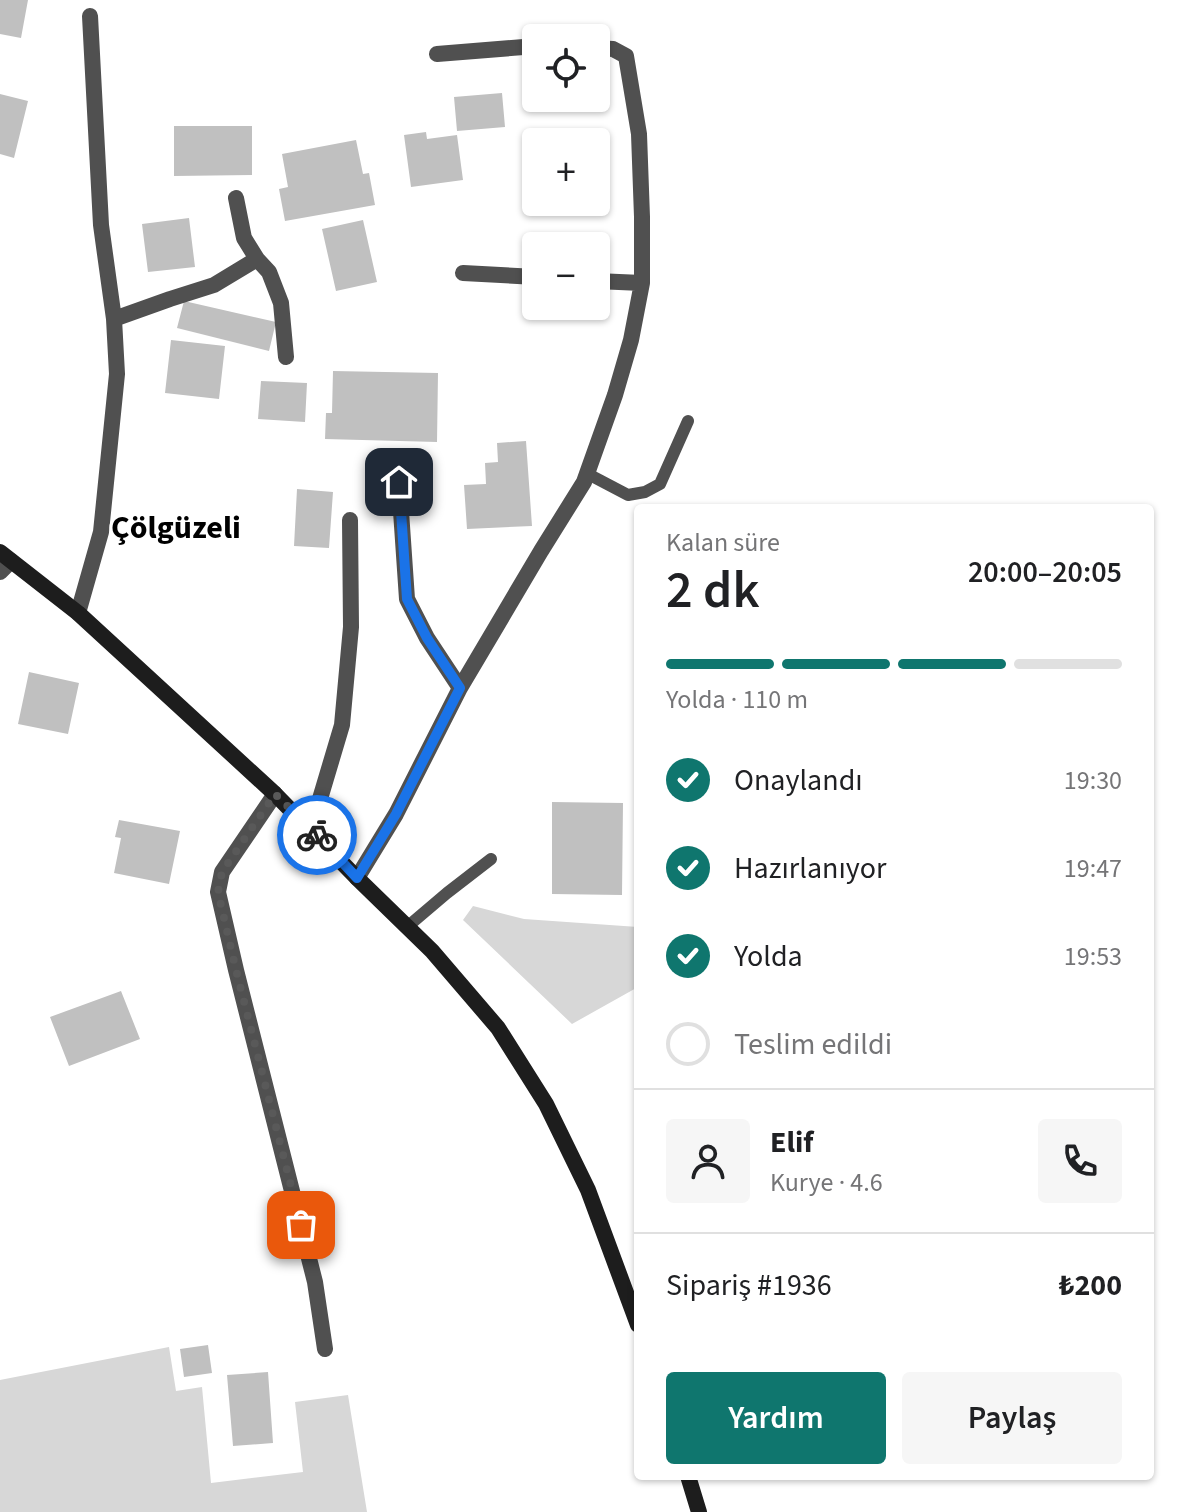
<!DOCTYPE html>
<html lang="tr">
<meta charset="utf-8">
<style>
body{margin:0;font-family:"Source Sans 3",sans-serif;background:#f6f6f6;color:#202124;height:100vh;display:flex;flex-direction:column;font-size:30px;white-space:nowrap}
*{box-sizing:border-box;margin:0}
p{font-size:26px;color:#757577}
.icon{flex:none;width:44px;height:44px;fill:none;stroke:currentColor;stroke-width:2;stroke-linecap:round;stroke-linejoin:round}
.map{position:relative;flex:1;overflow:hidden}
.details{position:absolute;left:634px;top:504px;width:520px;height:976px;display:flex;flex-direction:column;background:#fff;border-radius:8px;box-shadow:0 2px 6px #0004}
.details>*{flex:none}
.buttons{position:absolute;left:522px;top:24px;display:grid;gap:16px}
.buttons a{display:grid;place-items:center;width:88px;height:88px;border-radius:8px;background:#fff;box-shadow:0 2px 6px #0004;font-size:40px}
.pin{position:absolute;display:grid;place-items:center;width:68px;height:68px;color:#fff;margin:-34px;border-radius:16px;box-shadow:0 4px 12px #0006}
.courier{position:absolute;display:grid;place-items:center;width:80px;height:80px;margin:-40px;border:6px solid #1a73e8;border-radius:50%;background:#fff;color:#222;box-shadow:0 2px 10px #0007}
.headline em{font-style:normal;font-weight:600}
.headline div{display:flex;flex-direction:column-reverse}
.headline{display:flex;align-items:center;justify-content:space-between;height:136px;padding:0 32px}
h1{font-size:52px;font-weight:600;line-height:60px}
.bar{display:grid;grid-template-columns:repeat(4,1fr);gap:12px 8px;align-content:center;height:96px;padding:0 32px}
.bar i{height:10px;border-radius:6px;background:#e0e0e0}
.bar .on{background:#0f766e}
.bar p{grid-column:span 4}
.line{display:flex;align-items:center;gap:20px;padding:0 32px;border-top:2px solid #e0e0e0}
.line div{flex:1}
.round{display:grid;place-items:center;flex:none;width:84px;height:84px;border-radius:8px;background:#f6f6f6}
ol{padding:0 32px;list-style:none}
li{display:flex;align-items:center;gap:24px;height:88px}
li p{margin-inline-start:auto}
li .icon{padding:8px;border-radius:50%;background:#0f766e;color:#fff;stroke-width:4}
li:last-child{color:#757577}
li i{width:44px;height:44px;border:4px solid #e0e0e0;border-radius:50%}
.cta{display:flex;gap:16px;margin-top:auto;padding:16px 32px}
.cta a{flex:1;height:92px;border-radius:8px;background:#0f766e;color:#fff;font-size:32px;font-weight:600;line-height:92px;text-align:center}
.cta a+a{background:#f6f6f6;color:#202124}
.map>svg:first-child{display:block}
</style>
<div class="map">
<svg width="1186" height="1512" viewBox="0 0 1186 1512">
<rect width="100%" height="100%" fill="#fff"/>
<path fill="#d7d7d7" d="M473 906 524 919 638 927V987L572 1024 463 920Z
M169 1347 176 1391 202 1387 211 1483 303 1472 295 1402 348 1395 367 1512H0V1380Z"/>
<path fill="#c0c0c0" d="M0 0H28L21 38 0 34Z
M502 93 505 127 457 131 454 97Z
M0 94 28 101 14 158 0 154Z
M174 126H252V175L174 176Z
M426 132 427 139 457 135 463 180 411 187 404 135Z
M356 140 363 174 369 173 375 205 285 221 279 189 288 187 282 154Z
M189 218 195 267 148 272 142 224Z
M363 220 377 282 336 291 322 229Z
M184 301 276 322 269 351 177 328Z
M171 340 225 346 219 399 165 393Z
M333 371 438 373 437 442 325 439 326 413H332Z
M261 381 307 383 305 422 258 419Z
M526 441 532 526 467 529 464 485 486 484 485 463 498 462 497 443Z
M297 489 333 492 329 548 294 546Z
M29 672 79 683 68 734 18 724Z
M552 802 623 803 622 895 552 894Z
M119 820 180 831 169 884 114 873 121 838 115 837Z
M121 991 140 1039 69 1066 50 1017Z
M208 1345 212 1373 184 1377 180 1349Z
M268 1372 273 1443 233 1446 227 1375Z"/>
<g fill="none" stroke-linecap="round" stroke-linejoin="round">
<path stroke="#505050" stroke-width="12" d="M588 474 628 495 645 492 660 484 688 421
M407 927 447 893 491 859"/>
<path stroke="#505050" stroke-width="16" d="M437 54 536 46
M236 198 244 238 257 259 269 272 281 303 286 357
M463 273 536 277
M596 281 642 283
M114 319 170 299 214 285 257 259
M399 482 407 599 427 638 460 688
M0 572 11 561
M78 613 101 532 117 374 114 319 101 225 90 16
M275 794 222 872 218 892 236 970 315 1282 325 1349
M311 829 342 725 351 627 350 520
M357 878 396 814 460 688 541 551 584 482 615 395 631 340 642 283V217L639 134 626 56 613 49 596 48"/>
<path stroke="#1d1d1d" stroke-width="16" d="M0 552 78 613 275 794 357 878 432 951 498 1028 546 1104 588 1190 638 1325
M688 1476 699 1512"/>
</g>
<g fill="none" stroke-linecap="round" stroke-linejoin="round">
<path stroke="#595959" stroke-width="8" stroke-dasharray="0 14.4" d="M301 1225 236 970 218 892 222 872 275 794 317 835"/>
<path stroke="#1a73e8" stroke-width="10" d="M317 835 357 878 396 814 460 688 427 638 407 599 399 482"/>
</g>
<g text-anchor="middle" stroke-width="6" stroke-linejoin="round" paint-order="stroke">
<g font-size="32" font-weight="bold" fill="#000" stroke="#fff">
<text x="176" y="538">Çölgüzeli</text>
</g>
</g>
</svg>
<div class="buttons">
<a><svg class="icon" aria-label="locate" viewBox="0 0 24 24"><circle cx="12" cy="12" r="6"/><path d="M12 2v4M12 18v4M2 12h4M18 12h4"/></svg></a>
<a>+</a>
<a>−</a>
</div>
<div class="pin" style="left:301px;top:1225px;background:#ea580c"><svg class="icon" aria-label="bag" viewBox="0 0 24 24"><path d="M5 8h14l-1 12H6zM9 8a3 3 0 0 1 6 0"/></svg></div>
<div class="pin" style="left:399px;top:482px;background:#1f2937"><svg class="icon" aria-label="home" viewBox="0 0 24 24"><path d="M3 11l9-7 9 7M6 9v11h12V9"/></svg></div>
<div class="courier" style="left:317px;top:835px"><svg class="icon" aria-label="bike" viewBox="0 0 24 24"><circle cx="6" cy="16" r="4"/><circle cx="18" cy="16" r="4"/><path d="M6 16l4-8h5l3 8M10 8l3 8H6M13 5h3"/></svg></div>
<section class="details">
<div class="headline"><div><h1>2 dk</h1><p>Kalan süre</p></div><em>20:00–20:05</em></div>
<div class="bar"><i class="on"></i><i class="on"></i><i class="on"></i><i></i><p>Yolda · 110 m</p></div>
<ol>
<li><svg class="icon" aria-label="check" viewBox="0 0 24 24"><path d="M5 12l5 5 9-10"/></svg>Onaylandı<p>19:30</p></li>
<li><svg class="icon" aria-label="check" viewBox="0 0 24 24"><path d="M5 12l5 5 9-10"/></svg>Hazırlanıyor<p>19:47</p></li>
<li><svg class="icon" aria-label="check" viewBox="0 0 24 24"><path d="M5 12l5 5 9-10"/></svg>Yolda<p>19:53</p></li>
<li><i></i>Teslim edildi</li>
</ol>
<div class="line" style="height:144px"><a class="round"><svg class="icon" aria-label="person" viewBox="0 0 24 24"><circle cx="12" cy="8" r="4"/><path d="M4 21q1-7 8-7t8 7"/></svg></a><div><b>Elif</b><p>Kurye · 4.6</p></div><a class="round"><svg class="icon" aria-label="phone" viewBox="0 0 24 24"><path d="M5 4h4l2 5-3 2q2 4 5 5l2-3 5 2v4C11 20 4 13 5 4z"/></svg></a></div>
<div class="line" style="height:104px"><div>Sipariş #1936</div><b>₺200</b></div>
<div class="cta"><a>Yardım</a><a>Paylaş</a></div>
</section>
</div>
